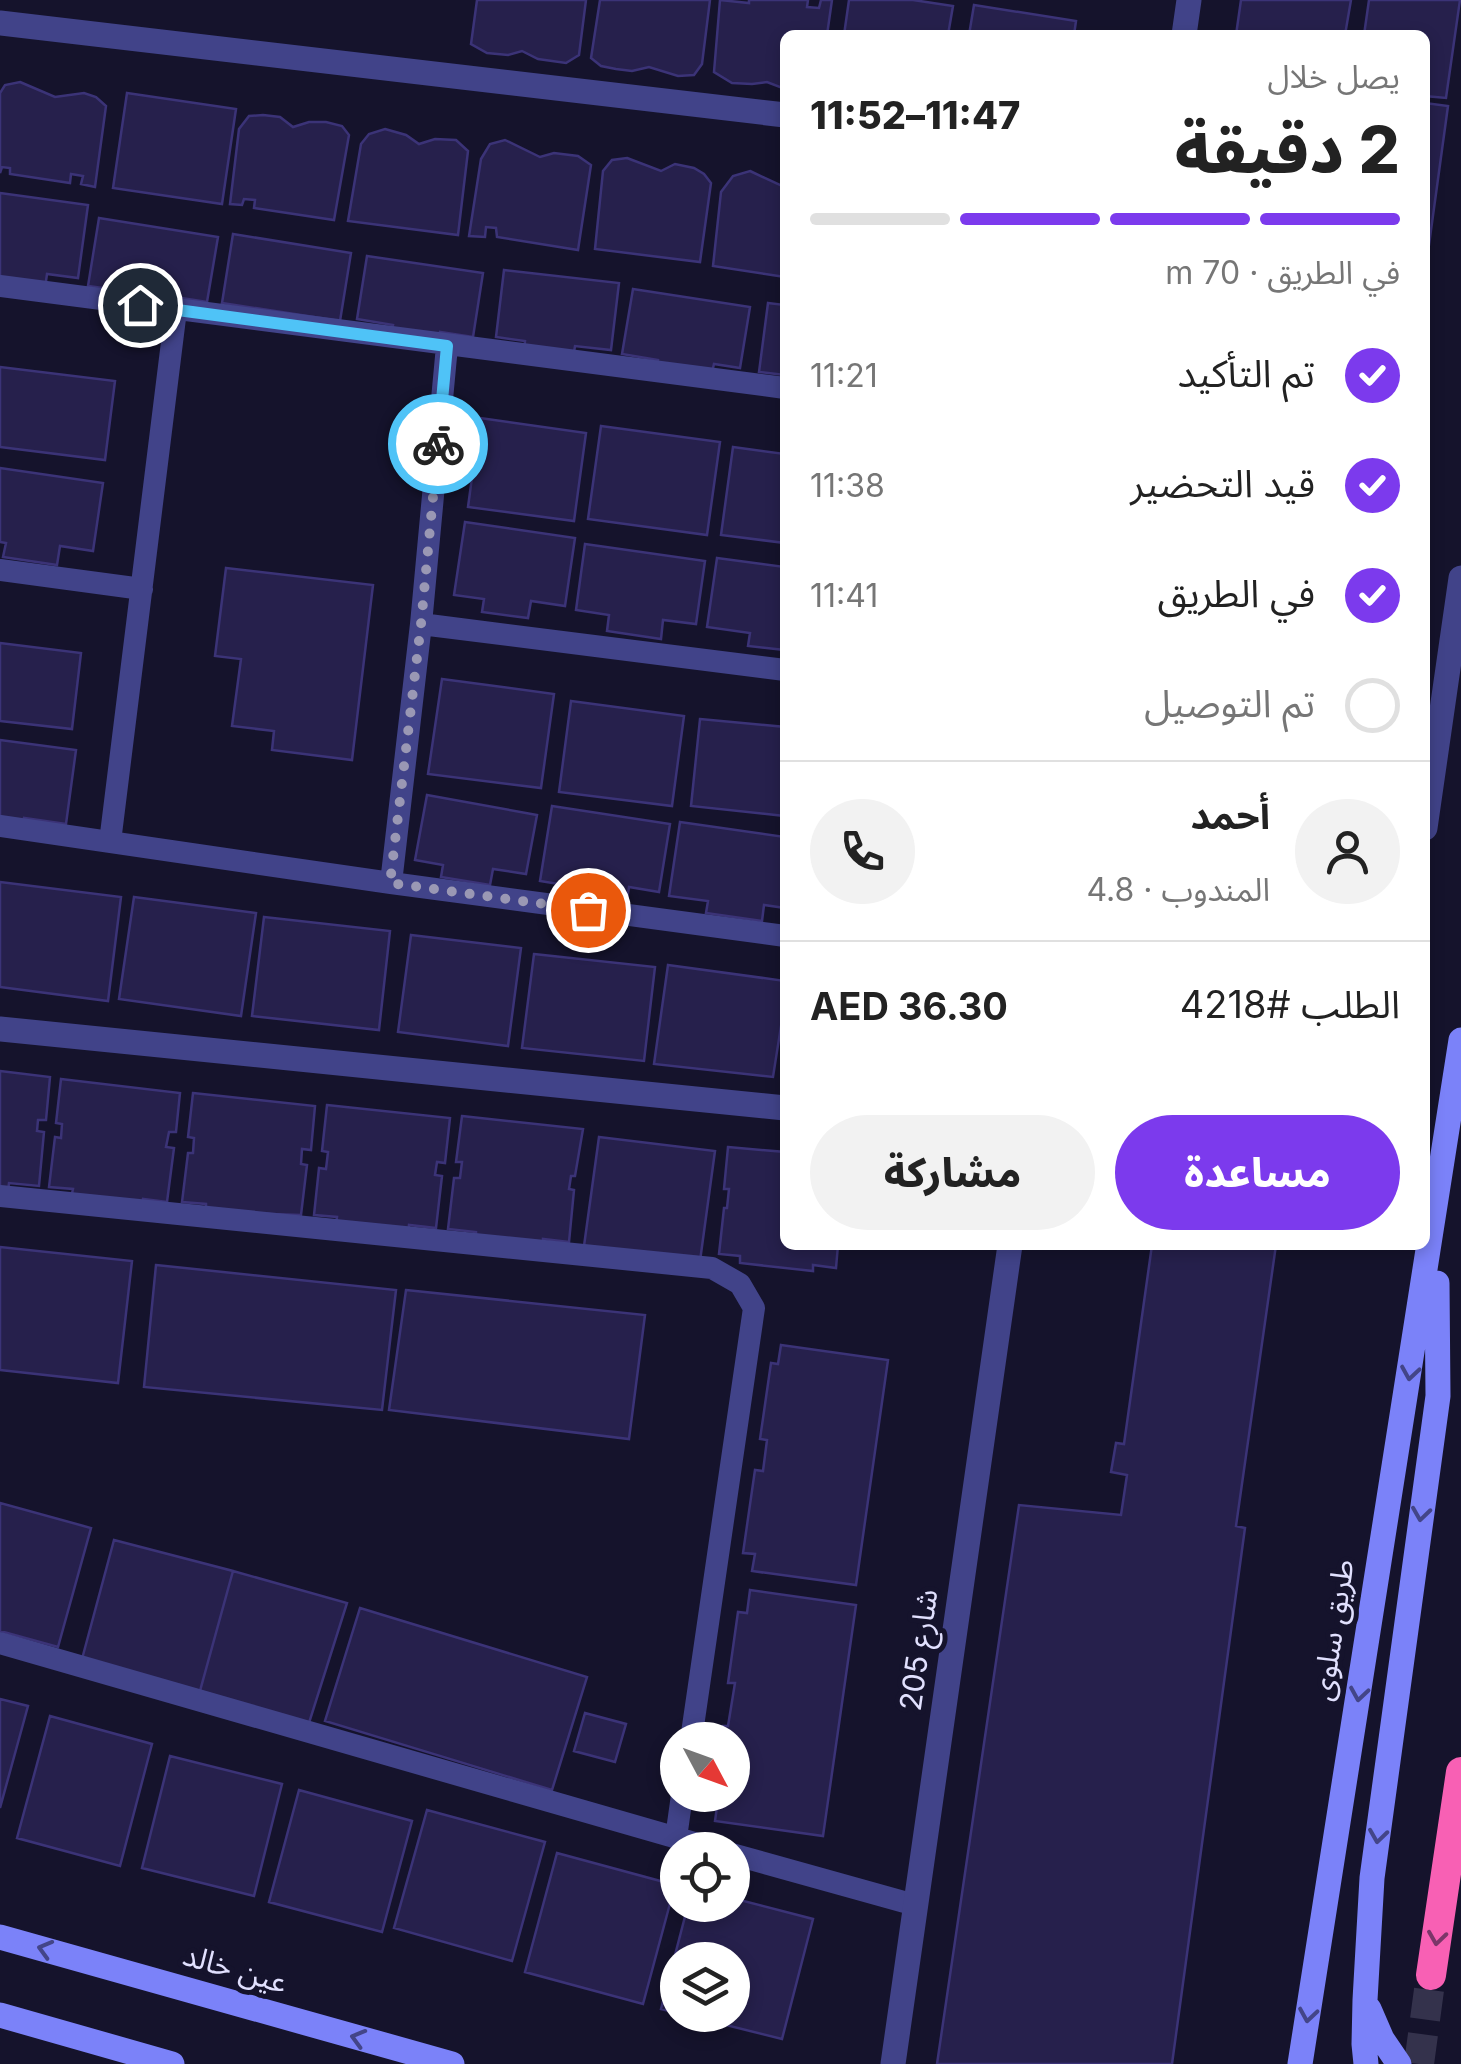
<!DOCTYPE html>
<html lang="ar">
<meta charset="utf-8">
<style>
body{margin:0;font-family:Inter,"Noto Sans Arabic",sans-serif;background:#f2f2f2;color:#222;direction:rtl;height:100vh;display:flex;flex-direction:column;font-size:38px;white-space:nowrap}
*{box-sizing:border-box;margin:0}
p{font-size:32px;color:#767676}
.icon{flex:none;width:55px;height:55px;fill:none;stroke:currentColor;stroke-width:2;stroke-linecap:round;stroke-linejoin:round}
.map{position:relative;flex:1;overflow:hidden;direction:ltr}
.side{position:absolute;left:780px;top:30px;width:650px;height:1220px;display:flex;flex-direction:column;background:#fff;border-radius:15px;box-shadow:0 5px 15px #0003;direction:rtl}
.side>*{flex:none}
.needle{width:65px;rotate:131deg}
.buttons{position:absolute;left:660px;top:1722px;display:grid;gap:20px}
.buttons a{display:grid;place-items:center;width:90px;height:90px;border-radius:50%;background:#fff;box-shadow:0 5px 15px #0003;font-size:50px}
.pin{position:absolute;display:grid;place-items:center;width:85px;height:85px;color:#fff;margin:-42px;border:5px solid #fff;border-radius:50%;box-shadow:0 2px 10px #0007}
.courier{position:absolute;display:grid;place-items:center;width:100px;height:100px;margin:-50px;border:8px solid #4fc3f7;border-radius:50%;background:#fff;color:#222;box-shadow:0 2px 12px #0007}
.summary em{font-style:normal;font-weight:800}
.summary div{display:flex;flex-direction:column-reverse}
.summary{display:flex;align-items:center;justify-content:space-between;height:170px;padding:0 30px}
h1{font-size:65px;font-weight:800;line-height:75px}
.bar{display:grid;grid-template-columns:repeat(4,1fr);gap:15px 10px;align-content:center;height:120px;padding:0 30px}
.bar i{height:12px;border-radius:8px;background:#e0e0e0}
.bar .current{background:#7c3aed}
.bar p{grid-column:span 4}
.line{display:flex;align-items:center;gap:25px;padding:0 30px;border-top:2px solid #e0e0e0}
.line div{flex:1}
.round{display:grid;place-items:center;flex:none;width:105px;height:105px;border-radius:52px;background:#f2f2f2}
ol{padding:0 30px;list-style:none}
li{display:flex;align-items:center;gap:30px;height:110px}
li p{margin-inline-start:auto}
li .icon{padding:10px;border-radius:50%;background:#7c3aed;color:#fff;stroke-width:4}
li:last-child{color:#767676}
li i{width:55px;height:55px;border:5px solid #e0e0e0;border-radius:50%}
.action{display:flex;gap:20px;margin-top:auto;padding:20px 30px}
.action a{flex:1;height:115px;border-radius:60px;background:#7c3aed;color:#fff;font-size:40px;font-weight:800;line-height:115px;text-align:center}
.action a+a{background:#f2f2f2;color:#222}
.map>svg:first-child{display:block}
</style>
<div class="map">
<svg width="1461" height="2064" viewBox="0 0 1461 2064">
<rect width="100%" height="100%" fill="#15132c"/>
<path fill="#26204c" stroke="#3b3377" stroke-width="2.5" d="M477 0H586L579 55 566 63 538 59 522 51 508 55 487 53 471 44Z
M600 0H710L702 64 694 75 678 76 649 67 632 71 616 69 601 66 591 58Z
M720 0 749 3V0H808L807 7 819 8 821 0H832L827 35H785V89L767 82 752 84 732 83 714 72Z
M849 0H913L953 6 948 35H844Z
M1241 0H1351L1345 35H1236Z
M1369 0H1460L1446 98 1425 96V35H1364Z
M974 5 1076 21 1074 35H969Z
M20 82 55 97 84 93 96 97 106 106 95 187 81 184 83 176 71 174 70 183 10 174V168L2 167 0 173V93L5 85Z
M127 93 236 109 222 204 113 188Z
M1425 103 1448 106 1425 274Z
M263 115 280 117 293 127 309 122H326L342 126 349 135 334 220 254 208 255 200 244 199 242 205 230 204 239 129 249 116Z
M385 129 406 135 419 144 435 139 456 140 468 151 458 235 348 221 361 144 369 134Z
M505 140 540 157 554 153 578 156 591 165 578 250 497 237 496 228 486 227 485 237 469 236 481 159 490 144Z
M627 158 661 171 675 164 694 168 704 174 711 183 700 262 595 249 603 171 612 160Z
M750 171 782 186 785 181V277L713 266 721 192 733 176Z
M0 193 88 205 78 278 47 274 45 288 0 282Z
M99 218 218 237 207 302 175 297 174 306 125 291 88 286Z
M233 234 351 253 340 321 222 303Z
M367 256 483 273 473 337 440 332 438 342 391 334 393 325 357 319Z
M504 270 619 283 611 350 575 346 573 358 524 352 525 341 496 337Z
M633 289 750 307 740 368 714 364 711 376 657 367 658 360 622 354Z
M768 303 785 305V375L759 372Z
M0 367 115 381 105 460 0 447Z
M480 418 586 433 574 521 468 507Z
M601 426 720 442 707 535 588 519Z
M733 447 785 454V543L721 535Z
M0 468 103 483 93 551 60 546 57 565 3 557 6 543 0 542Z
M465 522 575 538 565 606 531 601 528 618 482 612 484 599 454 595Z
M585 544 705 561 696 624 663 620 661 639 607 631 609 615 576 610Z
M717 558 785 567V650L748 646 750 633 707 627Z
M226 568 373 585 352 760 272 750 274 731 232 726 241 659 215 656Z
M0 643 81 653 72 729 0 721Z
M442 679 554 694 541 788 428 774Z
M571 701 684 716 672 806 559 792Z
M700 719 785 727V816L691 806Z
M0 740 76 750 66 824 24 818 22 826 0 823Z
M427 795 537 815 526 874 493 869 490 885 441 877 443 865 415 860Z
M552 806 670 824 659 892 629 887 626 906 575 898 577 887 540 881Z
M680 822 785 837V908L764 905 762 921 706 913 708 901 669 896Z
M0 882 121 897 108 1001 0 987Z
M134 897 256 913 241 1016 119 999Z
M264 917 390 931 379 1030 252 1016Z
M411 935 521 948 508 1046 398 1032Z
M534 954 655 967 644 1061 522 1048Z
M668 965 785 981V1001L773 1077 654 1064Z
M0 1071 50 1077 46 1120H38L37 1131 44 1132 39 1186 9 1183 8 1191 0 1190Z
M61 1079 180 1093 176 1132H169L166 1147 174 1148 167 1202 143 1199 142 1206 71 1198 73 1189 49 1187 55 1137 61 1138 62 1124 56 1123Z
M193 1093 315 1106 311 1150 302 1149 301 1164 307 1165 301 1215 206 1212V1204L182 1202 188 1153H193L194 1138 188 1137Z
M327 1105 450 1118 445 1163 437 1162 435 1175 442 1176 436 1228 409 1225 408 1233 336 1224 337 1217 314 1215 319 1168 326 1169 328 1152 322 1151Z
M462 1116 583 1129 575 1176H571L569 1189 574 1190 569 1242 543 1239V1245L476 1237V1232L448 1229 454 1178H460L462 1162H456Z
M599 1137 715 1151 700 1261 584 1246Z
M728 1147 785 1152V1245H838L836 1268 813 1265V1271L740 1263V1256L719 1254 724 1208H727L729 1189H724Z
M1152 1245H1276L1236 1526 1245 1528 1172 2064H937L1019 1505 1121 1515 1127 1475 1111 1472 1116 1443 1124 1444Z
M0 1247 132 1261 118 1383 0 1370Z
M156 1265 396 1290 382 1410 144 1387Z
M406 1290 645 1315 629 1439 389 1410Z
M781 1345 888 1360 856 1585 752 1571 755 1554 743 1553 755 1470 763 1471 767 1440 760 1439 771 1363 778 1364Z
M0 1503 91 1528 58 1647 0 1631Z
M114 1540 233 1571 200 1691 82 1659Z
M233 1571 347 1603 309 1723 200 1691Z
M750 1590 856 1605 823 1836 715 1821 718 1800 712 1799 713 1795H732V1740H721L723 1726H728L735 1683H728L738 1612 747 1613Z
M360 1608 587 1677 552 1790 325 1721Z
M0 1699 28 1706 0 1808Z
M585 1713 626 1724 615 1762 574 1751Z
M50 1716 152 1744 120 1866 17 1838Z
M170 1756 282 1784 254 1896 142 1868Z
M299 1790 412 1821 382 1932 269 1902Z
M427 1810 545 1842 512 1961 394 1928Z
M557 1853 675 1885 643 2004 525 1972Z
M732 1898 813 1919 782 2039 686 2015H732V1960H678V2013L661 2009 688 1905H732Z"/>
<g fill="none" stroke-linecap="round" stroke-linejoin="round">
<path stroke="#34324c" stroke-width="30" stroke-dasharray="30 15" stroke-linecap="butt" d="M1419 2064 1431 1975"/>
<path stroke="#414389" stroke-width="22" d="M0 286 785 388
M0 570 142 589
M421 624 785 670
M0 826 391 883 785 936
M110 842 176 310
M391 883 421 624 447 346
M0 1196 712 1268 740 1284 754 1308 691 1740
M0 1643 719 1850
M676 1838 682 1795
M732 1854 915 1905"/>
<path stroke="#414389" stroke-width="25" d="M0 23 785 115
M1184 35 1189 0
M1425 828 1461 578
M0 1029 785 1108
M893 2064 1010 1245"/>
<path stroke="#7b82f9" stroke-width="25" d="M0 1937 452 2064
M1369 2009 1382 2039 1399 2064
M0 2015 172 2064
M1300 2064 1461 1040
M1366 2064 1364 2044 1365 2000 1372 1878 1438 1396 1437 1283"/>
<path stroke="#f860b4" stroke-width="30" d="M1431 1975 1461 1772"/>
</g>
<defs><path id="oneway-chevron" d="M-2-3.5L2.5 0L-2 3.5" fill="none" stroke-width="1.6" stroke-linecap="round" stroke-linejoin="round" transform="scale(2.5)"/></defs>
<g stroke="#434588">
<use href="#oneway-chevron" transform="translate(1410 1373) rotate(99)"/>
<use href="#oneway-chevron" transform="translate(1421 1514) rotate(98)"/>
<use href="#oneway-chevron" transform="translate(1359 1694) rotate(99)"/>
<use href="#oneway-chevron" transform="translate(1378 1836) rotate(98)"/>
<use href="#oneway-chevron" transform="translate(45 1949) rotate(-164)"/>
<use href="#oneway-chevron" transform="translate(1308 2015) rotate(99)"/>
<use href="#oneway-chevron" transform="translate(358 2038) rotate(-164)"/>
</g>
<use stroke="#7b3669" href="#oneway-chevron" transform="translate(1437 1938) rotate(98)"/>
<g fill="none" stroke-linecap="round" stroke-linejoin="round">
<path stroke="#9a98b4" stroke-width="10" stroke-dasharray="0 18" d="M438 444 421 624 390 883 588 910"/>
<path stroke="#4fc3f7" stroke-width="12" d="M140 305 447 346 438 444"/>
</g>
<g text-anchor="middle" stroke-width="10" stroke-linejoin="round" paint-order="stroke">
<g font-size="30" fill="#e1e0fe" stroke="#15132c">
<text transform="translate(1333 1630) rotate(-81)" y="10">طريق سلوى</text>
<text transform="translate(919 1650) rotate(-82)" y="10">شارع 205</text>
<text transform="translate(235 1969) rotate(16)" y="10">عين خالد</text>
</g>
</g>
</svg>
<div class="buttons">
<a><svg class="needle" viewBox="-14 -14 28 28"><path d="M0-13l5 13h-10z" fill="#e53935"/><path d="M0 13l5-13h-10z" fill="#767676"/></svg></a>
<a><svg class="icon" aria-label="locate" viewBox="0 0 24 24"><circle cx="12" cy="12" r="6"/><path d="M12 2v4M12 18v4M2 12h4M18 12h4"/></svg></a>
<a><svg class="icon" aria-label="layers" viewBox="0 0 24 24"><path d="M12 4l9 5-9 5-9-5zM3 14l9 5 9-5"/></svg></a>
</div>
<div class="pin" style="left:588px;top:910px;background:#ea580c"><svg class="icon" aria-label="bag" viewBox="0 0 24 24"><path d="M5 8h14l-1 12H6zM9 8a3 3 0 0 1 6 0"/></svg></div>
<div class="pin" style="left:140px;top:305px;background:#1f2937"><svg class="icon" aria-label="home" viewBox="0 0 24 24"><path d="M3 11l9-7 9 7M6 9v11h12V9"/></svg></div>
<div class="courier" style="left:438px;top:444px"><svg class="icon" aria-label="bike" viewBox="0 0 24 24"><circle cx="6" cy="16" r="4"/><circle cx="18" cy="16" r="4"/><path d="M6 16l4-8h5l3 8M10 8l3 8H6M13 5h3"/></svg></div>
<section class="side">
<div class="summary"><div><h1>2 دقيقة</h1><p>يصل خلال</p></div><em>11:47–11:52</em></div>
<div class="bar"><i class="current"></i><i class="current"></i><i class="current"></i><i></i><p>في الطريق · 70 m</p></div>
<ol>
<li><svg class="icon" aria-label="check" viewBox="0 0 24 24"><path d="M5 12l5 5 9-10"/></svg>تم التأكيد<p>11:21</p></li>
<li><svg class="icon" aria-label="check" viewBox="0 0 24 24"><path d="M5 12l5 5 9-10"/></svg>قيد التحضير<p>11:38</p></li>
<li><svg class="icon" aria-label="check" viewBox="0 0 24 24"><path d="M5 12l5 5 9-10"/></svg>في الطريق<p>11:41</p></li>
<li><i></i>تم التوصيل</li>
</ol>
<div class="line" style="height:180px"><a class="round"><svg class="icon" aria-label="person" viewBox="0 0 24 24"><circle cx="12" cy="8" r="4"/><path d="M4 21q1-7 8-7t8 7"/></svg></a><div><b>أحمد</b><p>المندوب · 4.8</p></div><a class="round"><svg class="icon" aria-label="phone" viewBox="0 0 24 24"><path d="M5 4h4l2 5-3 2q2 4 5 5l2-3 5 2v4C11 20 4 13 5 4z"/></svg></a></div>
<div class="line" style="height:130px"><div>الطلب #4218</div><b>AED 36.30</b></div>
<div class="action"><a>مساعدة</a><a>مشاركة</a></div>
</section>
</div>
